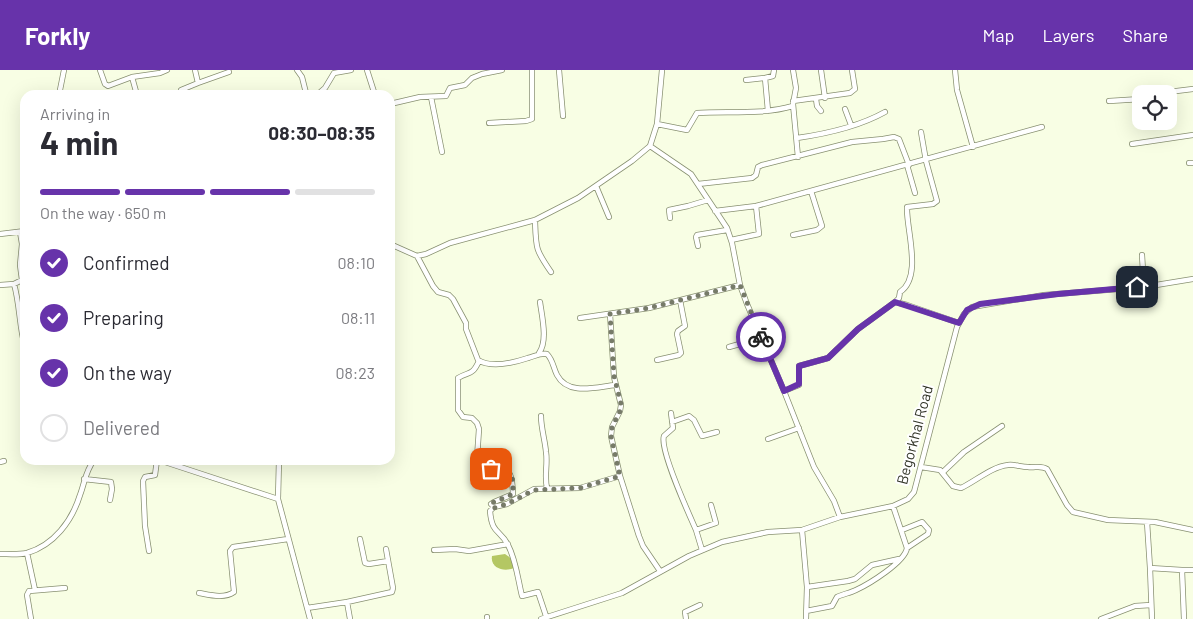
<!DOCTYPE html>
<meta charset="utf-8">
<style>
body{margin:0;font-family:Barlow,sans-serif;background:#f2f2f3;color:#2b2b33;height:100vh;display:flex;flex-direction:column;font-size:19px;white-space:nowrap}
*{box-sizing:border-box;margin:0}
p{font-size:16px;color:#7c7c81}
.icon{flex:none;width:28px;height:28px;fill:none;stroke:currentColor;stroke-width:2;stroke-linecap:round;stroke-linejoin:round}
.map{position:relative;flex:1;overflow:hidden}
.panel{position:absolute;left:20px;top:20px;width:375px;height:375px;display:flex;flex-direction:column;background:#fff;border-radius:15px;box-shadow:0 5px 20px #0002}
.panel>*{flex:none}
.fabs{position:absolute;left:1132px;top:15px;display:grid;gap:10px}
.fabs a{display:grid;place-items:center;width:45px;height:45px;border-radius:10px;background:#fff;box-shadow:0 5px 20px #0002;font-size:25px}
.pin{position:absolute;display:grid;place-items:center;width:42px;height:42px;color:#fff;margin:-21px;border-radius:10px;box-shadow:0 2px 8px #0006}
.courier{position:absolute;display:grid;place-items:center;width:50px;height:50px;margin:-25px;border:4px solid #6733aa;border-radius:50%;background:#fff;color:#222;box-shadow:0 1px 6px #0007}
.summary em{font-style:normal;font-weight:700}
.summary div{display:flex;flex-direction:column-reverse}
.summary{display:flex;align-items:center;justify-content:space-between;height:85px;padding:0 20px}
h1{font-size:32px;font-weight:700;line-height:38px}
.bar{display:grid;grid-template-columns:repeat(4,1fr);gap:8px 5px;align-content:center;height:60px;padding:0 20px}
.bar i{height:6px;border-radius:4px;background:#e1e1e2}
.bar .current{background:#6733aa}
.bar p{grid-column:span 4}
ol{padding:0 20px;list-style:none}
li{display:flex;align-items:center;gap:15px;height:55px}
li p{margin-inline-start:auto}
li .icon{padding:5px;border-radius:50%;background:#6733aa;color:#fff;stroke-width:4}
li:last-child{color:#7c7c81}
li i{width:28px;height:28px;border:2px solid #e1e1e2;border-radius:50%}
header{display:flex;align-items:center;gap:30px;box-sizing:border-box;height:70px;padding:0 25px;background:#6733aa;color:#fff}
header strong{font-size:24px}
nav{display:flex;gap:28px;margin-inline-start:auto;font-size:18px}
.map>svg:first-child{display:block}
</style>
<header>
<strong>Forkly</strong>
<nav><a>Map</a><a>Layers</a><a>Share</a></nav>
</header>
<div class="map">
<svg width="1193" height="549" viewBox="0 0 1193 549">
<rect width="100%" height="100%" fill="#f8fee4"/>
<path fill="#b4c763" d="M505 484 512 489 514 498C505 502 490 499 492 486Z"/>
<g fill="none" stroke-linecap="round" stroke-linejoin="round">
<defs>
<path id="minor" d="M100 0 105 14 108 16 132 7 160 3 167 0
M195 0 198 13 229 2
M297 0 302 7 306 23 314 25
M367 0 375 25
M559 0 563 46
M793 0 796 18 793 34 798 87
M821 0 825 28
M955 0 957 20 973 77
M132 7 137 25
M746 10 765 8
M1152 24 1193 19
M59 25 64 0
M182 25 181 20 198 13
M317 25 325 18 334 3 351 0
M431 27 442 82
M816 29 817 36 821 41
M793 31 850 23 855 19 852 0
M1109 31 1141 29
M390 34 420 27 446 26 450 18 465 15 472 8 482 4 502 0
M845 39 851 55
M768 41 765 8 773 6 774 0
M489 53 526 51 532 49V0
M657 54 687 60 697 43C729 41 762 45 793 36
M797 68C825 64 860 56 885 42
M1132 74 1193 65
M650 76 691 104 727 158 732 173 740 215 747 234 784 321 814 397 834 431 840 447
M1189 93H1193
M907 95 915 123
M698 114 752 108 756 105 758 97 762 95 852 72 883 69 894 67 899 69 909 95
M596 116 609 147
M715 141 756 136 1042 57
M670 148 669 140 688 136 708 130
M535 150C536 178 535 179 551 202
M0 164 25 161
M793 165 817 160 822 156 811 121
M731 170 759 164 756 136
M390 174 417 186 426 184 450 173 535 150 578 128 632 91 650 76 657 54 662 0
M698 176 696 167 697 165 727 160
M1142 185 1144 217
M417 186 433 216 438 222 449 225 453 229 466 253V259L478 290C491 298 513 293 528 288 535 286 540 283 547 284 553 290 553 297 557 305 568 326 596 317 615 315
M14 214C20 235 19 256 25 277
M0 215 14 214 22 210 20 195 22 174 20 162
M895 232 907 235 959 253
M610 244 614 307 621 335 620 341 612 357 611 366 620 406 639 466 643 476 660 501
M580 248 649 238 740 215
M729 277 761 268
M539 283C548 271 542 247 540 232
M657 290 679 285 681 283 677 264 678 261 685 256 680 230
M479 291C472 306 470 301 458 308V340L463 347 472 348 477 353 479 359 477 388 481 399C507 400 512 394 513 424L494 432 491 434 494 437
M784 321 799 315V296L828 288 858 259 895 232 899 228 900 222C923 207 906 159 907 137L933 134 937 131 926 91 921 62
M671 343 673 358 664 366C659 379 689 444 696 460
M541 346C541 358 545 370 546 382 548 394 544 406 547 418
M672 352 689 346 694 350 702 366 717 362
M768 369 799 358
M159 390 278 429
M279 390 278 429 310 549
M0 392 4 391
M921 397 940 400 953 416 961 418C976 411 991 397 1008 395 1014 394 1021 397 1028 397 1035 398 1041 395 1047 399L1067 435 1073 442 1108 450 1155 452 1193 460
M943 402 964 382 1002 356
M84 409 111 412 112 419 110 430
M1147 452 1150 498 1182 500 1184 549
M802 460 807 517 806 549
M902 460 922 452 929 460 928 464 907 478
M360 469 365 493 369 494 388 491
M434 480 455 479 469 481 508 474
M702 480 696 460 716 453 711 435
M149 481 145 456 143 411 145 407 155 405 157 390
M27 483 35 520
M0 484C8 484 19 485 27 483 54 475 72 451 80 425 85 412 85 402 94 390
M1150 498 1152 549
M1182 500H1193
M807 517 848 511 855 509 872 495 899 489
M199 523C210 525 224 529 234 522L230 481 233 477 288 469
M347 532 350 549
M307 538 347 532 392 522 393 518 386 479
M806 541 832 536 837 527C843 524 850 523 856 520 869 514 905 492 907 478L893 436
M546 546 538 522 522 526C518 510 516 490 508 475 500 459 492 465 490 441L494 437 507 434 534 419 580 418 620 406
M487 547V549
M31 549 27 525 29 521 65 518
M541 549 622 523 689 486 722 472 768 462 802 460 840 447 893 436 908 429 914 422 957 257 964 244 972 237 1044 225 1144 217 1193 209
M686 549 685 542 700 535
M1101 549 1135 536 1151 535"/>
</defs>
<use href="#minor" stroke="#889071" stroke-width="6"/>
<use href="#minor" stroke="#fff" stroke-width="4.5"/>
</g>
<g fill="none" stroke-linecap="round" stroke-linejoin="round">
<path stroke="#777b69" stroke-width="5" stroke-dasharray="0 9" d="M491 399 509 401C514 408 513 416 513 424L494 432 491 434 494 438 507 434 534 420 580 418 620 406 611 366 612 357 620 341 621 334 614 306 610 244 649 238 740 215 761 267"/>
<path stroke="#6733aa" stroke-width="6" d="M761 267 784 321 799 314V296L828 288 858 259 895 232 959 253 967 240 980 234 1058 224 1137 217"/>
</g>
<g text-anchor="middle" stroke-width="4" stroke-linejoin="round" paint-order="stroke">
<g font-size="15" fill="#313427" stroke="#fff">
<text transform="translate(915 365) rotate(-75)" y="5">Begorkhal Road</text>
</g>
</g>
</svg>
<div class="fabs">
<a><svg class="icon" aria-label="locate" viewBox="0 0 24 24"><circle cx="12" cy="12" r="6"/><path d="M12 2v4M12 18v4M2 12h4M18 12h4"/></svg></a>
</div>
<div class="pin" style="left:491px;top:399px;background:#ea580c"><svg class="icon" aria-label="bag" viewBox="0 0 24 24"><path d="M5 8h14l-1 12H6zM9 8a3 3 0 0 1 6 0"/></svg></div>
<div class="pin" style="left:1137px;top:217px;background:#1f2937"><svg class="icon" aria-label="home" viewBox="0 0 24 24"><path d="M3 11l9-7 9 7M6 9v11h12V9"/></svg></div>
<div class="courier" style="left:761px;top:267px"><svg class="icon" aria-label="bike" viewBox="0 0 24 24"><circle cx="6" cy="16" r="4"/><circle cx="18" cy="16" r="4"/><path d="M6 16l4-8h5l3 8M10 8l3 8H6M13 5h3"/></svg></div>
<section class="panel">
<div class="summary"><div><h1>4 min</h1><p>Arriving in</p></div><em>08:30–08:35</em></div>
<div class="bar"><i class="current"></i><i class="current"></i><i class="current"></i><i></i><p>On the way · 650 m</p></div>
<ol>
<li><svg class="icon" aria-label="check" viewBox="0 0 24 24"><path d="M5 12l5 5 9-10"/></svg>Confirmed<p>08:10</p></li>
<li><svg class="icon" aria-label="check" viewBox="0 0 24 24"><path d="M5 12l5 5 9-10"/></svg>Preparing<p>08:11</p></li>
<li><svg class="icon" aria-label="check" viewBox="0 0 24 24"><path d="M5 12l5 5 9-10"/></svg>On the way<p>08:23</p></li>
<li><i></i>Delivered</li>
</ol>
</section>
</div>
